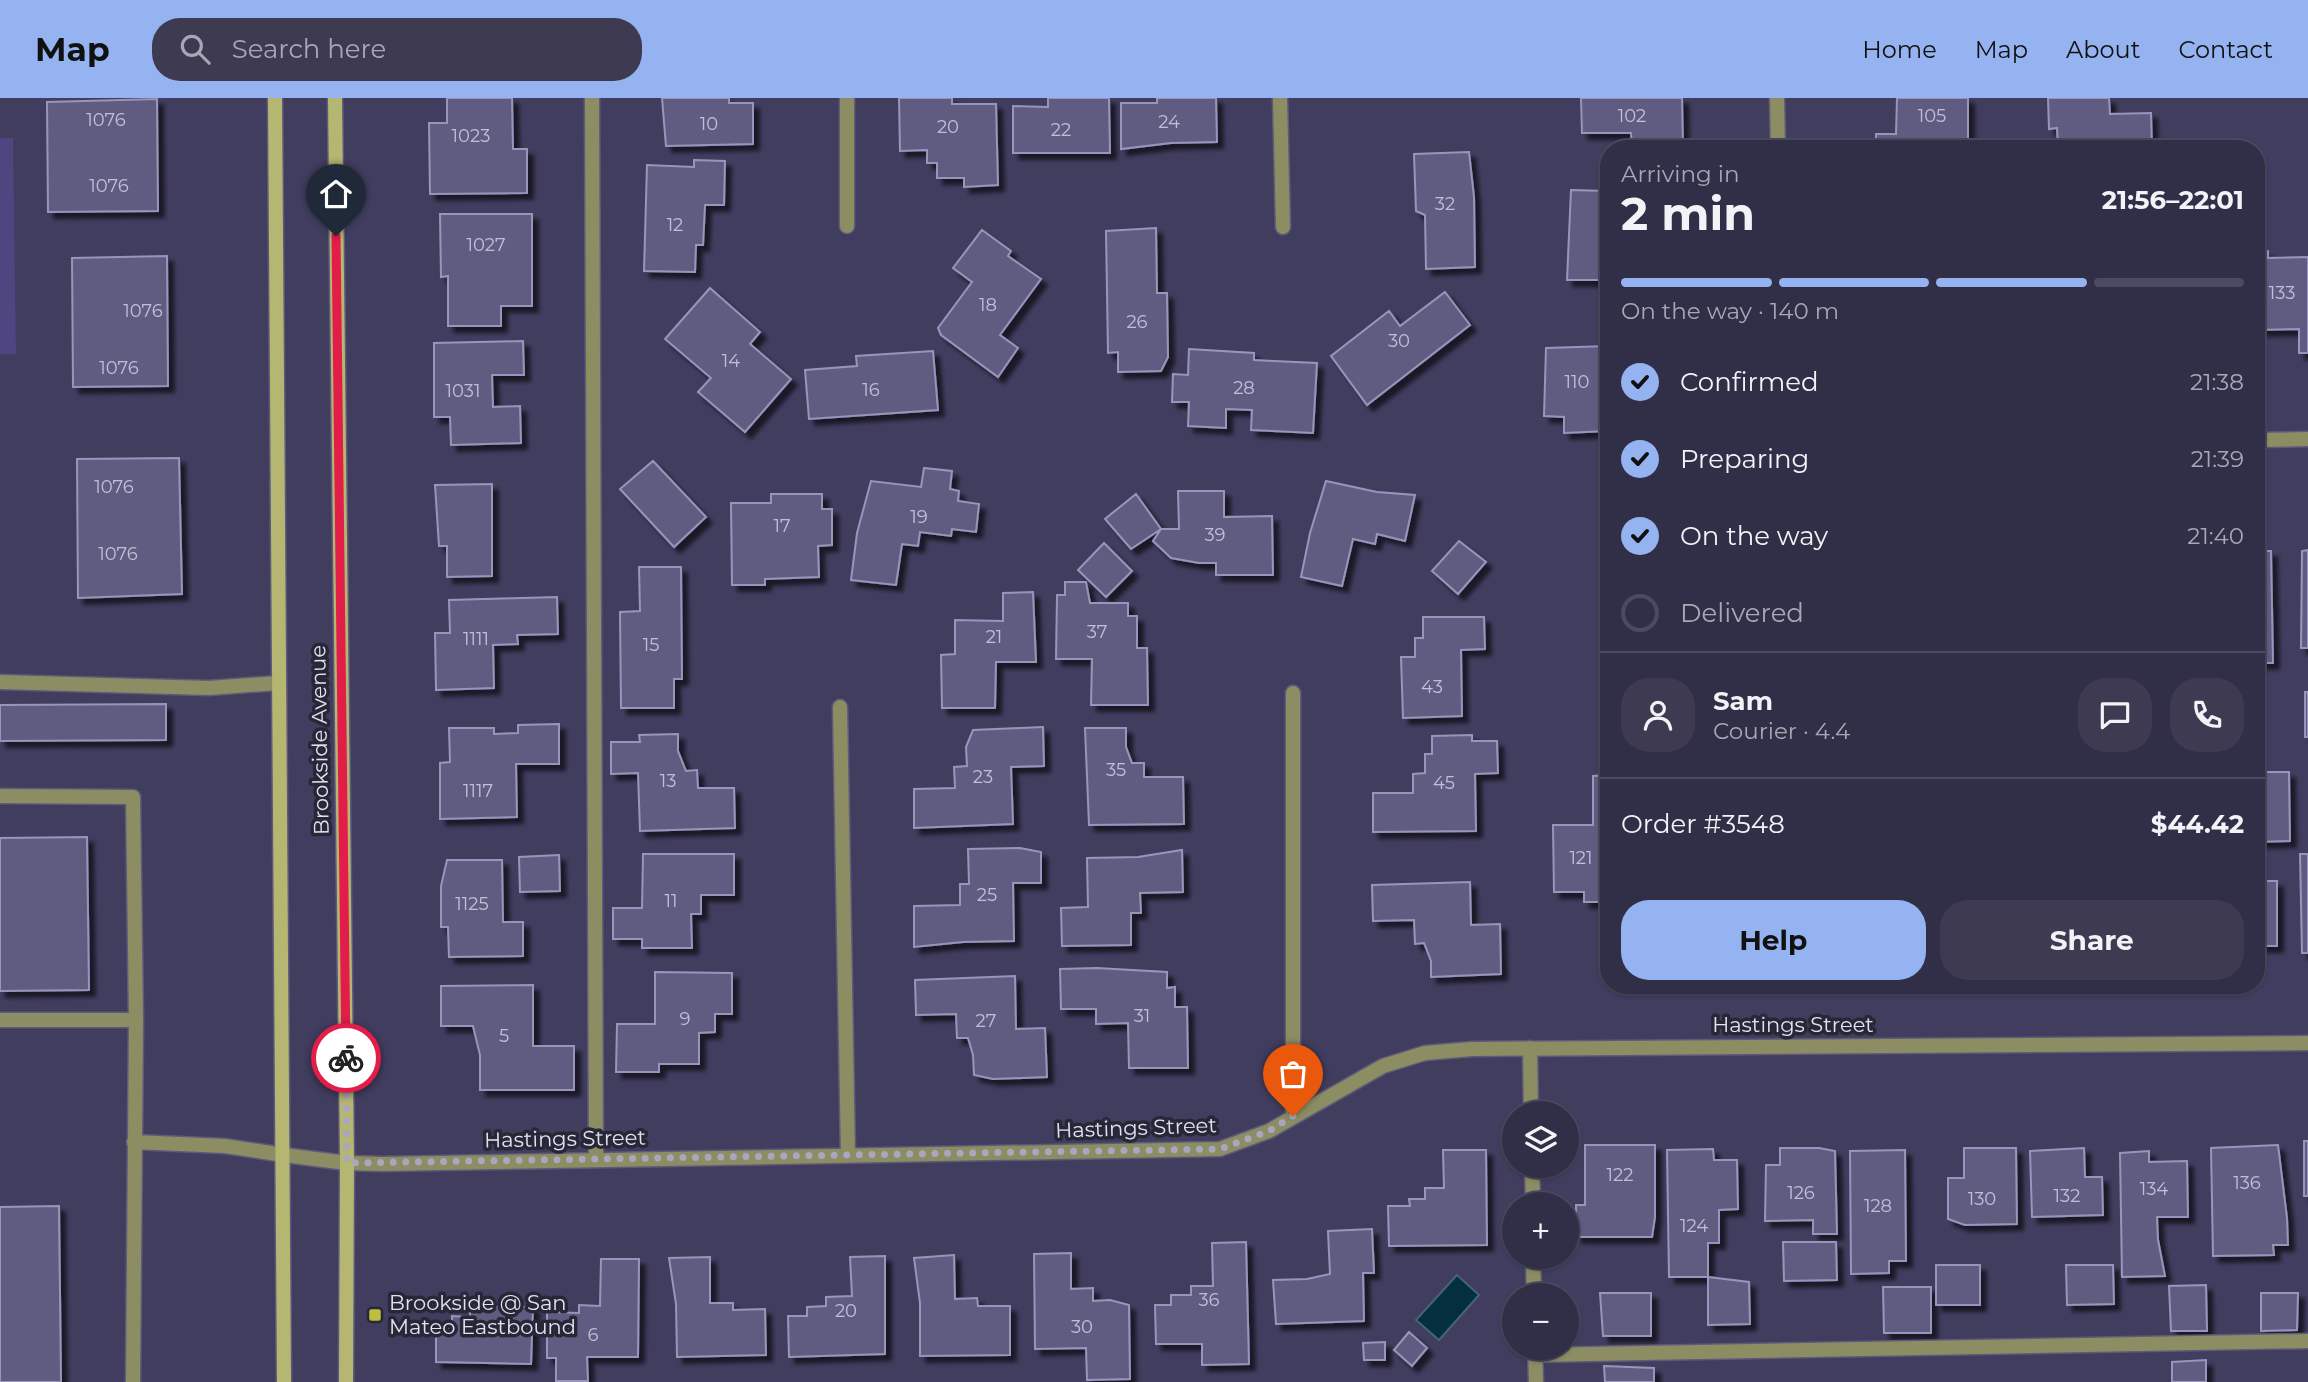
<!DOCTYPE html>
<meta charset="utf-8">
<style>
body{margin:0;font-family:Montserrat,sans-serif;background:#3d3a52;color:#f1f3f6;height:100vh;display:flex;flex-direction:column;font-size:26px;white-space:nowrap}
*{box-sizing:border-box;margin:0}
p{font-size:23px;color:#a8a8b4}
.icon{flex:none;width:38px;height:38px;fill:none;stroke:currentColor;stroke-width:2;stroke-linecap:round;stroke-linejoin:round}
.map{position:relative;flex:1;overflow:hidden}
.details{position:absolute;left:1600px;top:42px;width:665px;height:854px;display:flex;flex-direction:column;background:#312e47;border-radius:28px;box-shadow:0 2px 5px #0004,0 0 0 2px #4c4a60}
.details>*{flex:none}
.tools{position:absolute;left:1502px;top:1003px;display:grid;gap:14px}
.tools a{display:grid;place-items:center;width:77px;height:77px;border-radius:50%;background:#312e47;box-shadow:0 2px 5px #0004,0 0 0 2px #4c4a60;font-size:35px}
.pin{position:absolute;display:grid;place-items:center;width:60px;height:60px;color:#fff;margin:-72px -30px;border-radius:50% 50% 50% 0;rotate:-45deg;box-shadow:0 0 7px #0007}
.pin .icon{rotate:45deg}
.courier{position:absolute;display:grid;place-items:center;width:70px;height:70px;margin:-35px;border:5px solid #e11d48;border-radius:50%;background:#fff;color:#222;box-shadow:0 2px 9px #0007}
.overview em{font-style:normal;font-weight:700}
.overview div{display:flex;flex-direction:column-reverse}
.overview{display:flex;align-items:center;justify-content:space-between;height:119px;padding:0 21px}
h1{font-size:46px;font-weight:700;line-height:52px}
.bar{display:grid;grid-template-columns:repeat(4,1fr);gap:10px 7px;align-content:center;height:84px;padding:0 21px}
.bar i{height:9px;border-radius:5px;background:#4c4a60}
.bar .current{background:#95b2f1}
.bar p{grid-column:span 4}
.line{display:flex;align-items:center;gap:18px;padding:0 21px;border-top:2px solid #4c4a60}
.line div{flex:1}
.round{display:grid;place-items:center;flex:none;width:74px;height:74px;border-radius:28px;background:#3d3a52}
ol{padding:0 21px;list-style:none}
li{display:flex;align-items:center;gap:21px;height:77px}
li p{margin-inline-start:auto}
li .icon{padding:7px;border-radius:50%;background:#95b2f1;color:#111;stroke-width:4}
li:last-child{color:#a8a8b4}
li i{width:38px;height:38px;border:4px solid #4c4a60;border-radius:50%}
.action{display:flex;gap:14px;margin-top:auto;padding:14px 21px}
.action a{flex:1;height:80px;border-radius:28px;background:#95b2f1;color:#111;font-size:28px;font-weight:700;line-height:80px;text-align:center}
.action a+a{background:#3d3a52;color:#f1f3f6}
header{display:flex;align-items:center;gap:42px;box-sizing:border-box;height:98px;padding:0 35px;background:#95b2f1;color:#111}
header strong{font-size:33px}
nav{display:flex;gap:38px;margin-inline-start:auto;font-size:24px}
.search{width:490px;height:63px;background:#3d3a52;display:flex;align-items:center;gap:18px;box-sizing:border-box;padding:0 24px;border-radius:28px;color:#a8a8b4;font-size:26px}
.map>svg:first-child{display:block}
</style>
<header>
<strong>Map</strong>
<div class="search"><svg class="icon" aria-label="search" viewBox="0 0 24 24"><circle cx="10" cy="10" r="6"/><path d="M15 15l6 6"/></svg>Search here</div>
<nav><a>Home</a><a>Map</a><a>About</a><a>Contact</a></nav>
</header>
<div class="map">
<svg width="2308" height="1284" viewBox="0 0 2308 1284">
<defs>
<filter id="shadow"><feDropShadow dx="6" dy="6" stdDeviation="2" flood-color="#0009"/></filter>
</defs>
<rect width="100%" height="100%" fill="#413d5f"/>
<path fill="#4e4581" d="M0 40H13L16 256H0Z"/>
<path fill="#042f3f" stroke="#466476" stroke-width="2" d="M1457 1177 1479 1197 1439 1242 1416 1222Z"/>
<path fill="#605c81" stroke="#9895bc" stroke-width="2" filter="url(#shadow)" d="M447 0H512L513 51H527V95L430 96 429 25H447Z
M662 0H729V5H753V46L666 48Z
M899 0H952V6H996L998 87 964 89V80H937V65H927V52L900 53Z
M1048 0H1109L1110 55H1013V8L1048 9Z
M1157 0H1216L1217 44 1171 45 1121 51V5H1157Z
M1581 0H1682L1683 48H1632L1631 35H1582Z
M1897 0H1968V51H1876V36H1896Z
M2048 0H2109L2110 16 2151 15 2152 51H2058L2057 30 2049 31Z
M157 1 158 113 48 114 47 4Z
M1469 54 1474 99 1475 169 1426 171 1425 117 1416 113 1414 56Z
M694 62 725 63 724 107H705L703 147H696L695 174 644 173 647 67 694 69Z
M1571 92 1608 93V182H1567Z
M440 116H532V208H501V228H448V178L441 179Z
M1156 130 1157 195H1167L1168 259 1161 273 1118 274V254L1108 255 1106 133Z
M982 132 1011 153 1008 158 1041 181 1000 237 1018 250 998 279 941 237 938 230 972 184 953 170Z
M2268 153V160L2308 159V255H2299V231L2256 232V154Z
M167 158 168 288 73 289 72 160Z
M710 190 760 234 750 246 791 281 745 334 698 294 711 280 665 241Z
M1445 194 1470 227 1367 307 1331 258 1389 213 1400 228Z
M523 243 524 277H492L493 309 520 308 521 345 451 347 450 319H434V245Z
M1608 248V333L1564 335V319L1544 318 1546 250Z
M1189 251 1254 255V262L1317 265 1313 335 1251 332 1252 312 1226 311V330L1188 328 1189 304H1172L1173 276 1188 277Z
M933 253 938 312 809 321 805 272 857 268 856 258Z
M179 360 182 496 78 500 77 361Z
M653 363 706 419 674 449 620 391Z
M924 370 952 373 950 391 959 393 958 403 979 406 976 434 952 431 951 438 920 434 918 448 902 446 896 487 851 482 857 435 871 383 921 389Z
M1326 383 1377 394 1415 397 1405 443 1377 436 1375 446 1353 441 1342 488 1301 479 1310 435Z
M492 386V478L447 479V448H439L435 387Z
M1178 393H1224V419L1272 418 1273 477H1216V465H1199L1171 460 1153 443 1161 431H1179Z
M771 396H822V411H832V447L818 448 819 479 765 481V487H732L731 405H771Z
M1136 396 1161 431 1131 451 1105 421Z
M1459 443 1486 464 1458 496 1432 473Z
M1104 445 1132 473 1106 499 1078 472Z
M2308 452V550H2301L2302 453Z
M2256 453H2271L2273 565H2256Z
M639 469H681L682 581H674V610H621L620 514 640 513Z
M1065 484H1086L1090 505H1128V518H1137V550H1147L1148 607H1091L1092 561H1056L1057 497H1065Z
M1033 494 1036 564H996L995 610H942L941 557 955 556V522L1003 523V495Z
M557 499 558 536 517 537 518 546 493 547 494 590 436 592 435 535H450L449 502Z
M1423 519H1484L1485 551 1461 552 1462 618 1403 620 1401 559H1415V540H1423Z
M2305 594H2308V639H2305Z
M166 606V642L0 643V607Z
M559 626V666H516L517 719 440 721V665L450 664 449 630H494V636L518 635V627Z
M1043 629 1044 668 1011 669 1013 726 914 730V691L955 690 954 669 967 668 966 649 973 632Z
M1085 630H1126V649L1132 665H1144V679H1183L1184 726 1089 727Z
M678 636V653L686 673 697 672 698 690H734L735 730 640 733 638 675 611 676V644H640L639 637Z
M1472 637V643H1497L1498 675 1475 676 1476 733 1373 734V695H1413V676L1425 675V656H1432V638Z
M2256 674H2289L2290 743 2256 744Z
M1608 677V804H1584V794H1554L1553 727H1593V678Z
M87 739 89 892 0 893V740Z
M1020 750 1041 754V785H1013L1014 843 963 844 914 849V808L960 807V786H969L968 751Z
M1182 752 1183 794 1140 795 1141 815H1131V847L1062 848 1061 810 1088 809 1087 760 1138 759Z
M643 756H734V797H701V816H691L692 850H642V841H613V810H642Z
M2300 756H2308V855H2302Z
M559 757 560 793 520 794 519 759Z
M447 762H502L503 824H523V858L449 859 448 829H441V788Z
M2256 783H2277V848H2256Z
M1470 784 1471 827 1500 826 1501 876 1431 879V863L1424 845 1415 846 1414 822 1373 823 1372 787Z
M1097 870 1167 874V890L1175 889V909H1187L1188 970H1129L1128 925 1096 926V911H1061L1060 871Z
M655 874 732 875V916H715V934L699 935V966H659V974H616L617 926H655Z
M1015 878 1016 931 1045 930 1047 979 993 981 974 977 973 957 968 940H957L956 916 916 917 915 882Z
M533 887V948H574V992H480V957L473 928H441V888Z
M2304 1043H2308V1098H2304Z
M1585 1047H1655V1119L1652 1139H1576V1107H1585Z
M2278 1047 2287 1120 2288 1147H2273L2274 1157 2213 1158 2211 1050Z
M1780 1050H1819L1835 1053 1837 1136H1813V1122L1765 1123 1766 1067H1780Z
M1964 1050H2016L2017 1126 1965 1127 1948 1121V1080H1964Z
M2084 1050 2085 1079H2102L2103 1117 2032 1119 2030 1053Z
M1713 1051 1714 1062H1737L1738 1111 1719 1112V1145H1708V1179H1669L1667 1052Z
M1443 1052H1486L1487 1147 1389 1148 1388 1108H1410L1409 1101H1425V1090H1444Z
M1905 1052 1906 1163H1889V1175L1851 1176 1850 1053Z
M2149 1053V1064L2187 1063 2188 1119H2157L2158 1142 2165 1178 2122 1179 2120 1055Z
M59 1108 61 1284H0V1109Z
M1372 1131 1374 1175H1363L1364 1223 1276 1226 1273 1182 1307 1181 1330 1176 1328 1133Z
M1246 1144 1249 1266 1202 1267V1246H1156L1155 1207H1171V1197H1191V1188H1213L1212 1145Z
M1783 1144H1836L1837 1182 1784 1183Z
M1071 1155V1191L1093 1190V1203L1110 1202 1129 1207 1130 1281 1087 1282 1086 1250 1035 1251 1034 1156Z
M954 1157 955 1201 977 1200 978 1208H1010V1257L920 1258V1205L914 1160Z
M885 1158V1256L789 1259 788 1218H807V1209L826 1208V1199L852 1198 850 1159Z
M710 1159V1205H733V1212L765 1211 766 1257 677 1259 676 1206 669 1160Z
M601 1161H639L638 1259H587L588 1283H556V1260H547V1214L579 1215V1207L600 1208Z
M1936 1167H1980V1207H1936Z
M2066 1167H2113L2114 1206 2067 1207Z
M1708 1179 1749 1184 1750 1226 1708 1227Z
M2206 1187 2207 1233H2171L2169 1188Z
M1883 1189H1931V1235H1884Z
M1600 1195H1651V1238H1603Z
M2261 1195H2298L2297 1232 2261 1233Z
M470 1208 533 1209 531 1266 436 1264V1226H452V1218L470 1219Z
M1409 1234 1427 1250 1412 1268 1394 1252Z
M1385 1244V1262H1364L1363 1245Z
M2206 1262V1284H2172V1264Z
M1604 1268 1654 1270V1284H1605Z"/>
<g fill="none" stroke-linecap="round" stroke-linejoin="round">
<defs>
<path id="lane" d="M592 0 596 1061
M0 584 209 590 278 585
M0 698 133 699 136 922 133 1284
M0 922H136
M1530 950 1531 1015
M134 1044 225 1048 284 1057
M1532 1068 1533 1106
M1533 1158 1534 1197
M1535 1250 1536 1284
M1535 1257 2308 1243"/>
<path id="street" d="M1280 0 1283 129
M1777 0 1778 51
M847 128V0
M2256 342 2308 341
M1293 595V1018
M840 609 848 1057
M284 1057 347 1065 383 1066 1220 1051 1269 1033 1383 968 1425 955 1472 951 2308 945"/>
<path id="secondary" d="M275 0 284 1284
M335 0 347 1065 346 1284"/>
</defs>
<use href="#lane" stroke="#5e5a7a" stroke-width="17"/>
<use href="#street" stroke="#5e5a7a" stroke-width="17"/>
<use href="#secondary" stroke="#5e5a7a" stroke-width="17"/>
<use href="#lane" stroke="#8c8d62" stroke-width="14"/>
<use href="#street" stroke="#8c8d62" stroke-width="14"/>
<use href="#secondary" stroke="#b5b671" stroke-width="14"/>
</g>
<g fill="none" stroke-linecap="round" stroke-linejoin="round">
<path stroke="#a9a7c0" stroke-width="7" stroke-dasharray="0 12.6" d="M346 960 347 1065 1220 1051 1269 1033 1293 1018"/>
<path stroke="#e11d48" stroke-width="9" d="M336 138 346 960"/>
</g>
<rect fill="#c0be41" stroke="#282736" stroke-width="2.5" x="368" y="1210" width="14" height="14" rx="3.5"/>
<g text-anchor="middle" stroke-width="7" stroke-linejoin="round" paint-order="stroke">
<g font-size="18" fill="#c1bfd8">
<text x="1632" y="24">102</text>
<text x="1932" y="24">105</text>
<text x="106" y="28">1076</text>
<text x="1169" y="30">24</text>
<text x="709" y="32">10</text>
<text x="948" y="35">20</text>
<text x="1061" y="38">22</text>
<text x="471" y="44">1023</text>
<text x="109" y="94">1076</text>
<text x="1445" y="112">32</text>
<text x="675" y="133">12</text>
<text x="486" y="153">1027</text>
<text x="2282" y="201">133</text>
<text x="988" y="213">18</text>
<text x="143" y="219">1076</text>
<text x="1137" y="230">26</text>
<text x="1399" y="249">30</text>
<text x="731" y="269">14</text>
<text x="119" y="276">1076</text>
<text x="1577" y="290">110</text>
<text x="1244" y="296">28</text>
<text x="871" y="298">16</text>
<text x="463" y="299">1031</text>
<text x="114" y="395">1076</text>
<text x="919" y="425">19</text>
<text x="782" y="434">17</text>
<text x="1215" y="443">39</text>
<text x="118" y="462">1076</text>
<text x="1097" y="540">37</text>
<text x="994" y="545">21</text>
<text x="476" y="547">1111</text>
<text x="651" y="553">15</text>
<text x="1432" y="595">43</text>
<text x="1116" y="678">35</text>
<text x="983" y="685">23</text>
<text x="668" y="689">13</text>
<text x="1444" y="691">45</text>
<text x="478" y="699">1117</text>
<text x="1581" y="766">121</text>
<text x="987" y="803">25</text>
<text x="671" y="809">11</text>
<text x="472" y="812">1125</text>
<text x="1142" y="924">31</text>
<text x="685" y="927">9</text>
<text x="986" y="929">27</text>
<text x="504" y="944">5</text>
<text x="1620" y="1083">122</text>
<text x="2247" y="1091">136</text>
<text x="2154" y="1097">134</text>
<text x="1801" y="1101">126</text>
<text x="2067" y="1104">132</text>
<text x="1982" y="1107">130</text>
<text x="1878" y="1114">128</text>
<text x="1694" y="1134">124</text>
<text x="1209" y="1208">36</text>
<text x="846" y="1219">20</text>
<text x="1082" y="1235">30</text>
<text x="593" y="1243">6</text>
</g>
<g font-size="21" fill="#e1e0f5" stroke="#282736">
<text transform="translate(320 642) rotate(-91)" y="7">Brookside Avenue</text>
<text x="1793" y="934">Hastings Street</text>
<text transform="translate(1136 1030) rotate(-2)" y="7">Hastings Street</text>
<text transform="translate(565 1041) rotate(-1)" y="7">Hastings Street</text>
</g>
<g font-size="21" fill="#e1e0f5" stroke="#282736" text-anchor="start">
<text x="389" y="1212">Brookside @ San<tspan x="389" dy="24">Mateo Eastbound</tspan></text>
</g>
</g>
</svg>
<div class="tools">
<a><svg class="icon" aria-label="layers" viewBox="0 0 24 24"><path d="M12 4l9 5-9 5-9-5zM3 14l9 5 9-5"/></svg></a>
<a>+</a>
<a>−</a>
</div>
<div class="pin" style="left:1293px;top:1018px;background:#ea580c"><svg class="icon" aria-label="bag" viewBox="0 0 24 24"><path d="M5 8h14l-1 12H6zM9 8a3 3 0 0 1 6 0"/></svg></div>
<div class="pin" style="left:336px;top:138px;background:#1f2937"><svg class="icon" aria-label="home" viewBox="0 0 24 24"><path d="M3 11l9-7 9 7M6 9v11h12V9"/></svg></div>
<div class="courier" style="left:346px;top:960px"><svg class="icon" aria-label="bike" viewBox="0 0 24 24"><circle cx="6" cy="16" r="4"/><circle cx="18" cy="16" r="4"/><path d="M6 16l4-8h5l3 8M10 8l3 8H6M13 5h3"/></svg></div>
<section class="details">
<div class="overview"><div><h1>2 min</h1><p>Arriving in</p></div><em>21:56–22:01</em></div>
<div class="bar"><i class="current"></i><i class="current"></i><i class="current"></i><i></i><p>On the way · 140 m</p></div>
<ol>
<li><svg class="icon" aria-label="check" viewBox="0 0 24 24"><path d="M5 12l5 5 9-10"/></svg>Confirmed<p>21:38</p></li>
<li><svg class="icon" aria-label="check" viewBox="0 0 24 24"><path d="M5 12l5 5 9-10"/></svg>Preparing<p>21:39</p></li>
<li><svg class="icon" aria-label="check" viewBox="0 0 24 24"><path d="M5 12l5 5 9-10"/></svg>On the way<p>21:40</p></li>
<li><i></i>Delivered</li>
</ol>
<div class="line" style="height:126px"><a class="round"><svg class="icon" aria-label="person" viewBox="0 0 24 24"><circle cx="12" cy="8" r="4"/><path d="M4 21q1-7 8-7t8 7"/></svg></a><div><b>Sam</b><p>Courier · 4.4</p></div><a class="round"><svg class="icon" aria-label="chat" viewBox="0 0 24 24"><path d="M4 5h16v11H9l-5 4z"/></svg></a><a class="round"><svg class="icon" aria-label="phone" viewBox="0 0 24 24"><path d="M5 4h4l2 5-3 2q2 4 5 5l2-3 5 2v4C11 20 4 13 5 4z"/></svg></a></div>
<div class="line" style="height:91px"><div>Order #3548</div><b>$44.42</b></div>
<div class="action"><a>Help</a><a>Share</a></div>
</section>
</div>
